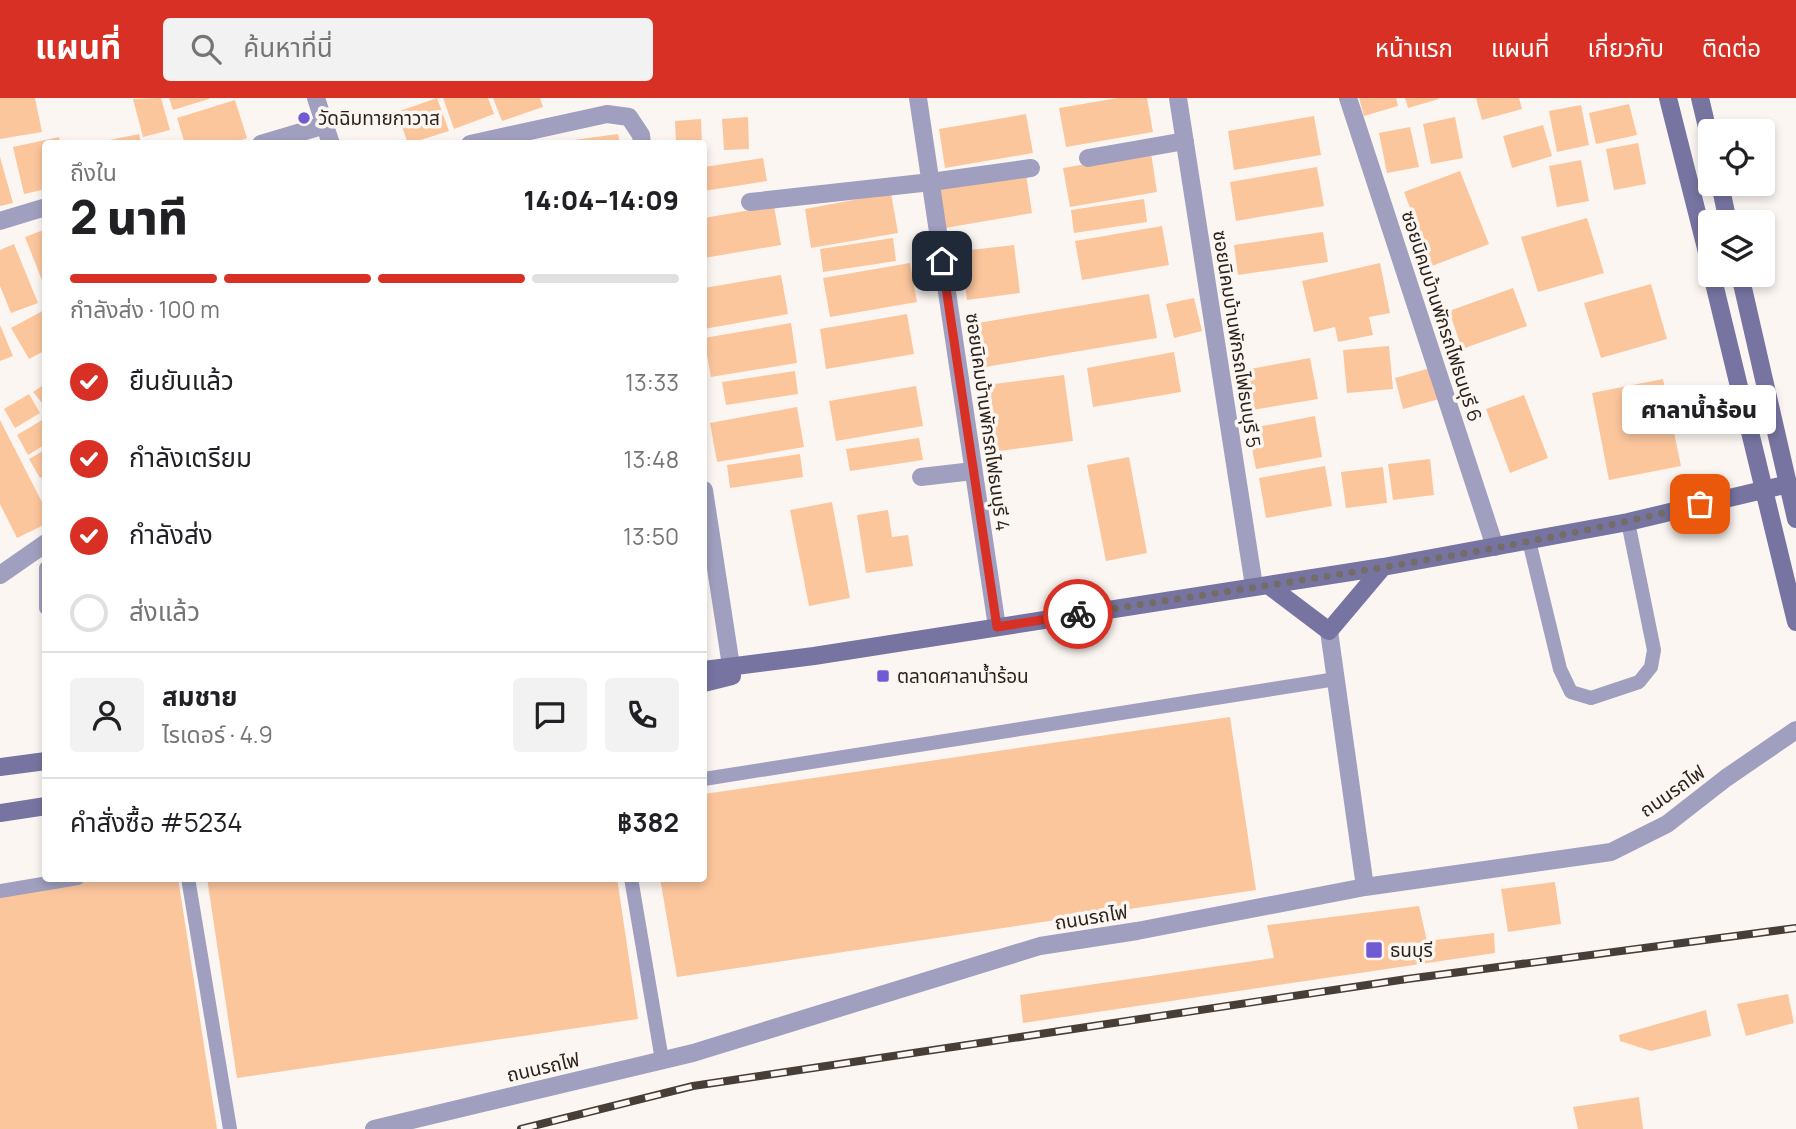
<!DOCTYPE html>
<html lang="th">
<meta charset="utf-8">
<style>
body{margin:0;font-family:Manrope,"Noto Sans Thai",sans-serif;background:#f2f2f2;color:#202124;height:100vh;display:flex;flex-direction:column;font-size:26px;white-space:nowrap}
*{box-sizing:border-box;margin:0}
p{font-size:23px;color:#757577}
.icon{flex:none;width:38px;height:38px;fill:none;stroke:currentColor;stroke-width:2;stroke-linecap:round;stroke-linejoin:round}
.map{position:relative;flex:1;overflow:hidden}
.panel{position:absolute;left:42px;top:42px;width:665px;height:742px;display:flex;flex-direction:column;background:#fff;border-radius:7px;box-shadow:0 4px 10px #0003}
.panel>*{flex:none}
.controls{position:absolute;left:1698px;top:21px;display:grid;gap:14px}
.controls a{display:grid;place-items:center;width:77px;height:77px;border-radius:7px;background:#fff;box-shadow:0 4px 10px #0003;font-size:35px}
.pin{position:absolute;display:grid;place-items:center;width:60px;height:60px;color:#fff;margin:-30px;border-radius:14px;box-shadow:0 4px 10px #0006}
.courier{position:absolute;display:grid;place-items:center;width:70px;height:70px;margin:-35px;border:5px solid #d93025;border-radius:50%;background:#fff;color:#222;box-shadow:0 2px 9px #0007}
.bubble{position:absolute;height:49px;border-radius:7px;background:#fff;box-shadow:0 4px 10px #0003;font-size:23px;font-weight:800;line-height:49px;text-align:center}
.summary em{font-style:normal;font-weight:800}
.summary div{display:flex;flex-direction:column-reverse}
.summary{display:flex;align-items:center;justify-content:space-between;height:119px;padding:0 28px}
h1{font-size:46px;font-weight:800;line-height:52px}
.bar{display:grid;grid-template-columns:repeat(4,1fr);gap:10px 7px;align-content:center;height:84px;padding:0 28px}
.bar i{height:9px;border-radius:5px;background:#e0e0e0}
.bar .current{background:#d93025}
.bar p{grid-column:span 4}
.line{display:flex;align-items:center;gap:18px;padding:0 28px;border-top:2px solid #e0e0e0}
.line div{flex:1}
.round{display:grid;place-items:center;flex:none;width:74px;height:74px;border-radius:7px;background:#f2f2f2}
ol{padding:0 28px;list-style:none}
li{display:flex;align-items:center;gap:21px;height:77px}
li p{margin-inline-start:auto}
li .icon{padding:7px;border-radius:50%;background:#d93025;color:#fff;stroke-width:4}
li:last-child{color:#757577}
li i{width:38px;height:38px;border:4px solid #e0e0e0;border-radius:50%}
header{display:flex;align-items:center;gap:42px;box-sizing:border-box;height:98px;padding:0 35px;background:#d93025;color:#fff}
header strong{font-size:33px}
nav{display:flex;gap:38px;margin-inline-start:auto;font-size:24px}
.search{width:490px;height:63px;background:#f2f2f2;display:flex;align-items:center;gap:18px;box-sizing:border-box;padding:0 24px;border-radius:7px;color:#757577;font-size:26px}
.map>svg:first-child{display:block}
</style>
<header>
<strong>แผนที่</strong>
<div class="search"><svg class="icon" aria-label="search" viewBox="0 0 24 24"><circle cx="10" cy="10" r="6"/><path d="M15 15l6 6"/></svg>ค้นหาที่นี่</div>
<nav><a>หน้าแรก</a><a>แผนที่</a><a>เกี่ยวกับ</a><a>ติดต่อ</a></nav>
</header>
<div class="map">
<svg width="1796" height="1031" viewBox="0 0 1796 1031">
<rect width="100%" height="100%" fill="#fcf6f2"/>
<path fill="#fcc69d" d="M0 0H35L42 34 0 41Z
M161 0 170 32 143 39 133 1Z
M169 0H209V1L173 12Z
M437 0 449 33 408 46 397 14Z
M443 0H488L494 16 454 31Z
M493 0H540L543 9 502 23Z
M1118 0H1147L1153 34 1066 49 1059 10Z
M1359 0H1396L1398 8 1364 18Z
M1405 0H1438L1439 1 1408 10Z
M1476 0H1519L1522 11 1482 22Z
M235 2 247 40 230 46H185L177 20Z
M1629 6 1637 37 1596 46 1589 15Z
M1581 7 1589 47 1557 54 1549 13Z
M1026 16 1033 55 945 70 939 31Z
M1314 18 1321 57 1234 72 1228 33Z
M748 19 749 51 724 52 722 21Z
M1455 19 1463 60 1431 66 1423 26Z
M701 21 702 46H676L675 23Z
M1543 27 1552 58 1512 70 1503 38Z
M1410 29 1419 69 1387 75 1379 35Z
M139 36 141 46H100V44Z
M618 36 620 46H559V44Z
M59 39 61 46H46V91L24 96 13 49Z
M1638 45 1646 86 1614 92 1606 51Z
M1151 55 1157 94 1070 109 1063 70Z
M0 59 13 105 0 108Z
M763 60 767 83 704 93V69Z
M1581 62 1589 103 1557 109 1549 68Z
M1317 69 1324 108 1236 123 1230 84Z
M1460 73 1489 146 1432 168 1404 94Z
M1026 76 1032 115 945 130 938 91Z
M891 95 898 135 811 150 805 111Z
M1144 101 1147 124 1074 135 1071 112Z
M774 108 781 147 704 160V120Z
M1587 120 1604 175 1538 194 1521 139Z
M1162 128 1169 167 1082 182 1075 143Z
M46 131V190H45L25 139Z
M1323 134 1328 164 1238 177 1234 147Z
M893 140 896 163 823 174 820 151Z
M14 146 38 205 11 215 0 188V152Z
M1014 147 1020 195 967 202 961 153Z
M910 165 917 204 830 219 823 180Z
M1380 165 1390 215 1369 219 1373 237 1338 244 1335 229 1314 234 1302 183Z
M781 177 788 216 704 231V190Z
M1651 186 1667 241 1601 260 1584 205Z
M1513 190 1527 228 1462 251 1449 213Z
M1149 196 1157 240 985 269 978 225Z
M1194 200 1202 233 1174 240 1166 206Z
M46 211V252L29 261 11 230Z
M907 216 914 256 826 271 820 231Z
M791 225 797 265 711 279 704 240Z
M0 227 13 258 0 263Z
M1389 248 1393 291 1347 295 1343 252Z
M1174 254 1181 294 1093 309 1087 270Z
M1310 260 1318 301 1252 312 1244 272Z
M1434 269 1443 300 1403 311 1395 280Z
M795 273 798 296 726 307 722 284Z
M1064 277 1073 343 986 355 978 288Z
M1663 281 1681 368 1609 382 1592 295Z
M46 285V310L33 294Z
M916 288 923 328 836 343 829 303Z
M29 296 40 315 15 330 4 311Z
M1524 297 1548 360 1510 375 1486 311Z
M797 309 804 349 717 364 710 325Z
M1315 318 1322 359 1256 371 1248 331Z
M0 322 46 412V426L17 440 0 406Z
M42 322 46 328V346L28 357 17 337Z
M919 340 923 362 850 373 846 351Z
M46 351V377L40 380 29 361Z
M800 356 803 379 730 390 727 367Z
M1129 359 1147 455 1106 463 1087 367Z
M1430 361 1434 397 1393 402 1388 366Z
M1325 368 1332 408 1266 420 1259 380Z
M1383 369 1387 405 1346 410 1341 374Z
M832 404 850 500 809 508 790 412Z
M888 412 892 439 908 437 913 468 866 475 857 417Z
M1230 619 1256 792 677 879 660 780H704V696Z
M110 780H178L217 1031H0V798Z
M207 780H617L638 921 237 980Z
M1555 784 1561 826 1508 834 1501 791Z
M1419 808 1427 843 1494 835 1495 855 1023 925 1020 897 1274 860 1267 827Z
M1788 896 1794 925 1746 938 1737 906Z
M1706 912 1711 938 1651 953 1620 943 1619 937Z
M1639 999 1643 1031H1578L1573 1009Z"/>
<g fill="none" stroke-linecap="round" stroke-linejoin="round">
<path stroke="#a09fbf" stroke-width="14" d="M1529 443 1560 571 1571 594 1591 600 1639 584 1651 569 1654 552 1628 424
M46 470V510
M704 681 1336 581
M188 780 230 1031
M631 780 662 962
M0 793 78 780"/>
<path stroke="#a09fbf" stroke-width="18" d="M316 0 331 46
M918 0 997 529
M1178 0 1254 488
M1348 0 1495 449
M261 46 325 27
M470 46 607 16 629 19 641 37 642 46
M1088 60 1185 43
M750 104 931 84 1031 70
M0 123 46 109
M921 379 973 373
M704 392 731 568
M0 477 46 445
M1329 533 1365 789
M374 1031 693 955 1040 848 1137 833 1365 789 1611 754 1667 726 1726 680 1796 632"/>
<path stroke="#7774a2" stroke-width="18" d="M1668 0 1710 166
M1700 0 1710 42
M1720 86 1728 124
M1712 177 1796 524
M1740 177 1796 421
M1268 487 1329 533 1383 469
M704 572 814 558 1383 469 1628 424 1788 386
M704 585 732 578
M0 669 46 663
M0 715 46 708"/>
<defs>
<path id="rail" d="M521 1031 693 988 1407 881 1796 830"/>
</defs>
<use href="#rail" stroke="#473e38" stroke-width="8"/>
<use href="#rail" stroke="#fcf6f2" stroke-width="5" stroke-dasharray="16" stroke-linecap="butt"/>
</g>
<g fill="none" stroke-linecap="round" stroke-linejoin="round">
<path stroke="#746c66" stroke-width="7" stroke-dasharray="0 12.6" d="M1078 516C1285 484 1495 457 1700 406"/>
<path stroke="#d93025" stroke-width="9" d="M942 163 997 529 1078 516"/>
</g>
<g fill="#705bd5" stroke="#fcf6f2" stroke-width="2.5">
<circle cx="304" cy="20" r="7"/>
<rect x="876" y="571" width="14" height="14" rx="3.5"/>
<rect x="1365" y="843" width="18" height="18" rx="3.5"/>
</g>
<g text-anchor="middle" stroke-width="7" stroke-linejoin="round" paint-order="stroke">
<g font-size="19" fill="#2b221b" stroke="#fcf6f2" text-anchor="start">
<text x="318" y="27">วัดฉิมทายกาวาส</text>
<text x="897" y="585">ตลาดศาลาน้ำร้อน</text>
<text x="1390" y="859">ธนบุรี</text>
</g>
<g font-size="19" fill="#2b221b" stroke="#fcf6f2">
<text transform="translate(1442 218) rotate(72)" y="7">ซอยนิคมบ้านพักรถไฟธนบุรี 6</text>
<text transform="translate(1237 241) rotate(81)" y="7">ซอยนิคมบ้านพักรถไฟธนบุรี 5</text>
<text transform="translate(988 324) rotate(82)" y="7">ซอยนิคมบ้านพักรถไฟธนบุรี 4</text>
<text transform="translate(1672 693) rotate(-35)" y="7">ถนนรถไฟ</text>
<text transform="translate(1091 819) rotate(-9)" y="7">ถนนรถไฟ</text>
<text transform="translate(543 969) rotate(-13)" y="7">ถนนรถไฟ</text>
</g>
</g>
</svg>
<div class="controls">
<a><svg class="icon" aria-label="locate" viewBox="0 0 24 24"><circle cx="12" cy="12" r="6"/><path d="M12 2v4M12 18v4M2 12h4M18 12h4"/></svg></a>
<a><svg class="icon" aria-label="layers" viewBox="0 0 24 24"><path d="M12 4l9 5-9 5-9-5zM3 14l9 5 9-5"/></svg></a>
</div>
<div class="pin" style="left:1700px;top:406px;background:#ea580c"><svg class="icon" aria-label="bag" viewBox="0 0 24 24"><path d="M5 8h14l-1 12H6zM9 8a3 3 0 0 1 6 0"/></svg></div>
<div class="pin" style="left:942px;top:163px;background:#1f2937"><svg class="icon" aria-label="home" viewBox="0 0 24 24"><path d="M3 11l9-7 9 7M6 9v11h12V9"/></svg></div>
<div class="courier" style="left:1078px;top:516px"><svg class="icon" aria-label="bike" viewBox="0 0 24 24"><circle cx="6" cy="16" r="4"/><circle cx="18" cy="16" r="4"/><path d="M6 16l4-8h5l3 8M10 8l3 8H6M13 5h3"/></svg></div>
<div class="bubble" style="left:1622px;top:287px;width:154px">ศาลาน้ำร้อน</div>
<section class="panel">
<div class="summary"><div><h1>2 นาที</h1><p>ถึงใน</p></div><em>14:04–14:09</em></div>
<div class="bar"><i class="current"></i><i class="current"></i><i class="current"></i><i></i><p>กำลังส่ง · 100 m</p></div>
<ol>
<li><svg class="icon" aria-label="check" viewBox="0 0 24 24"><path d="M5 12l5 5 9-10"/></svg>ยืนยันแล้ว<p>13:33</p></li>
<li><svg class="icon" aria-label="check" viewBox="0 0 24 24"><path d="M5 12l5 5 9-10"/></svg>กำลังเตรียม<p>13:48</p></li>
<li><svg class="icon" aria-label="check" viewBox="0 0 24 24"><path d="M5 12l5 5 9-10"/></svg>กำลังส่ง<p>13:50</p></li>
<li><i></i>ส่งแล้ว</li>
</ol>
<div class="line" style="height:126px"><a class="round"><svg class="icon" aria-label="person" viewBox="0 0 24 24"><circle cx="12" cy="8" r="4"/><path d="M4 21q1-7 8-7t8 7"/></svg></a><div><b>สมชาย</b><p>ไรเดอร์ · 4.9</p></div><a class="round"><svg class="icon" aria-label="chat" viewBox="0 0 24 24"><path d="M4 5h16v11H9l-5 4z"/></svg></a><a class="round"><svg class="icon" aria-label="phone" viewBox="0 0 24 24"><path d="M5 4h4l2 5-3 2q2 4 5 5l2-3 5 2v4C11 20 4 13 5 4z"/></svg></a></div>
<div class="line" style="height:91px"><div>คำสั่งซื้อ #5234</div><b>฿382</b></div>
</section>
</div>
